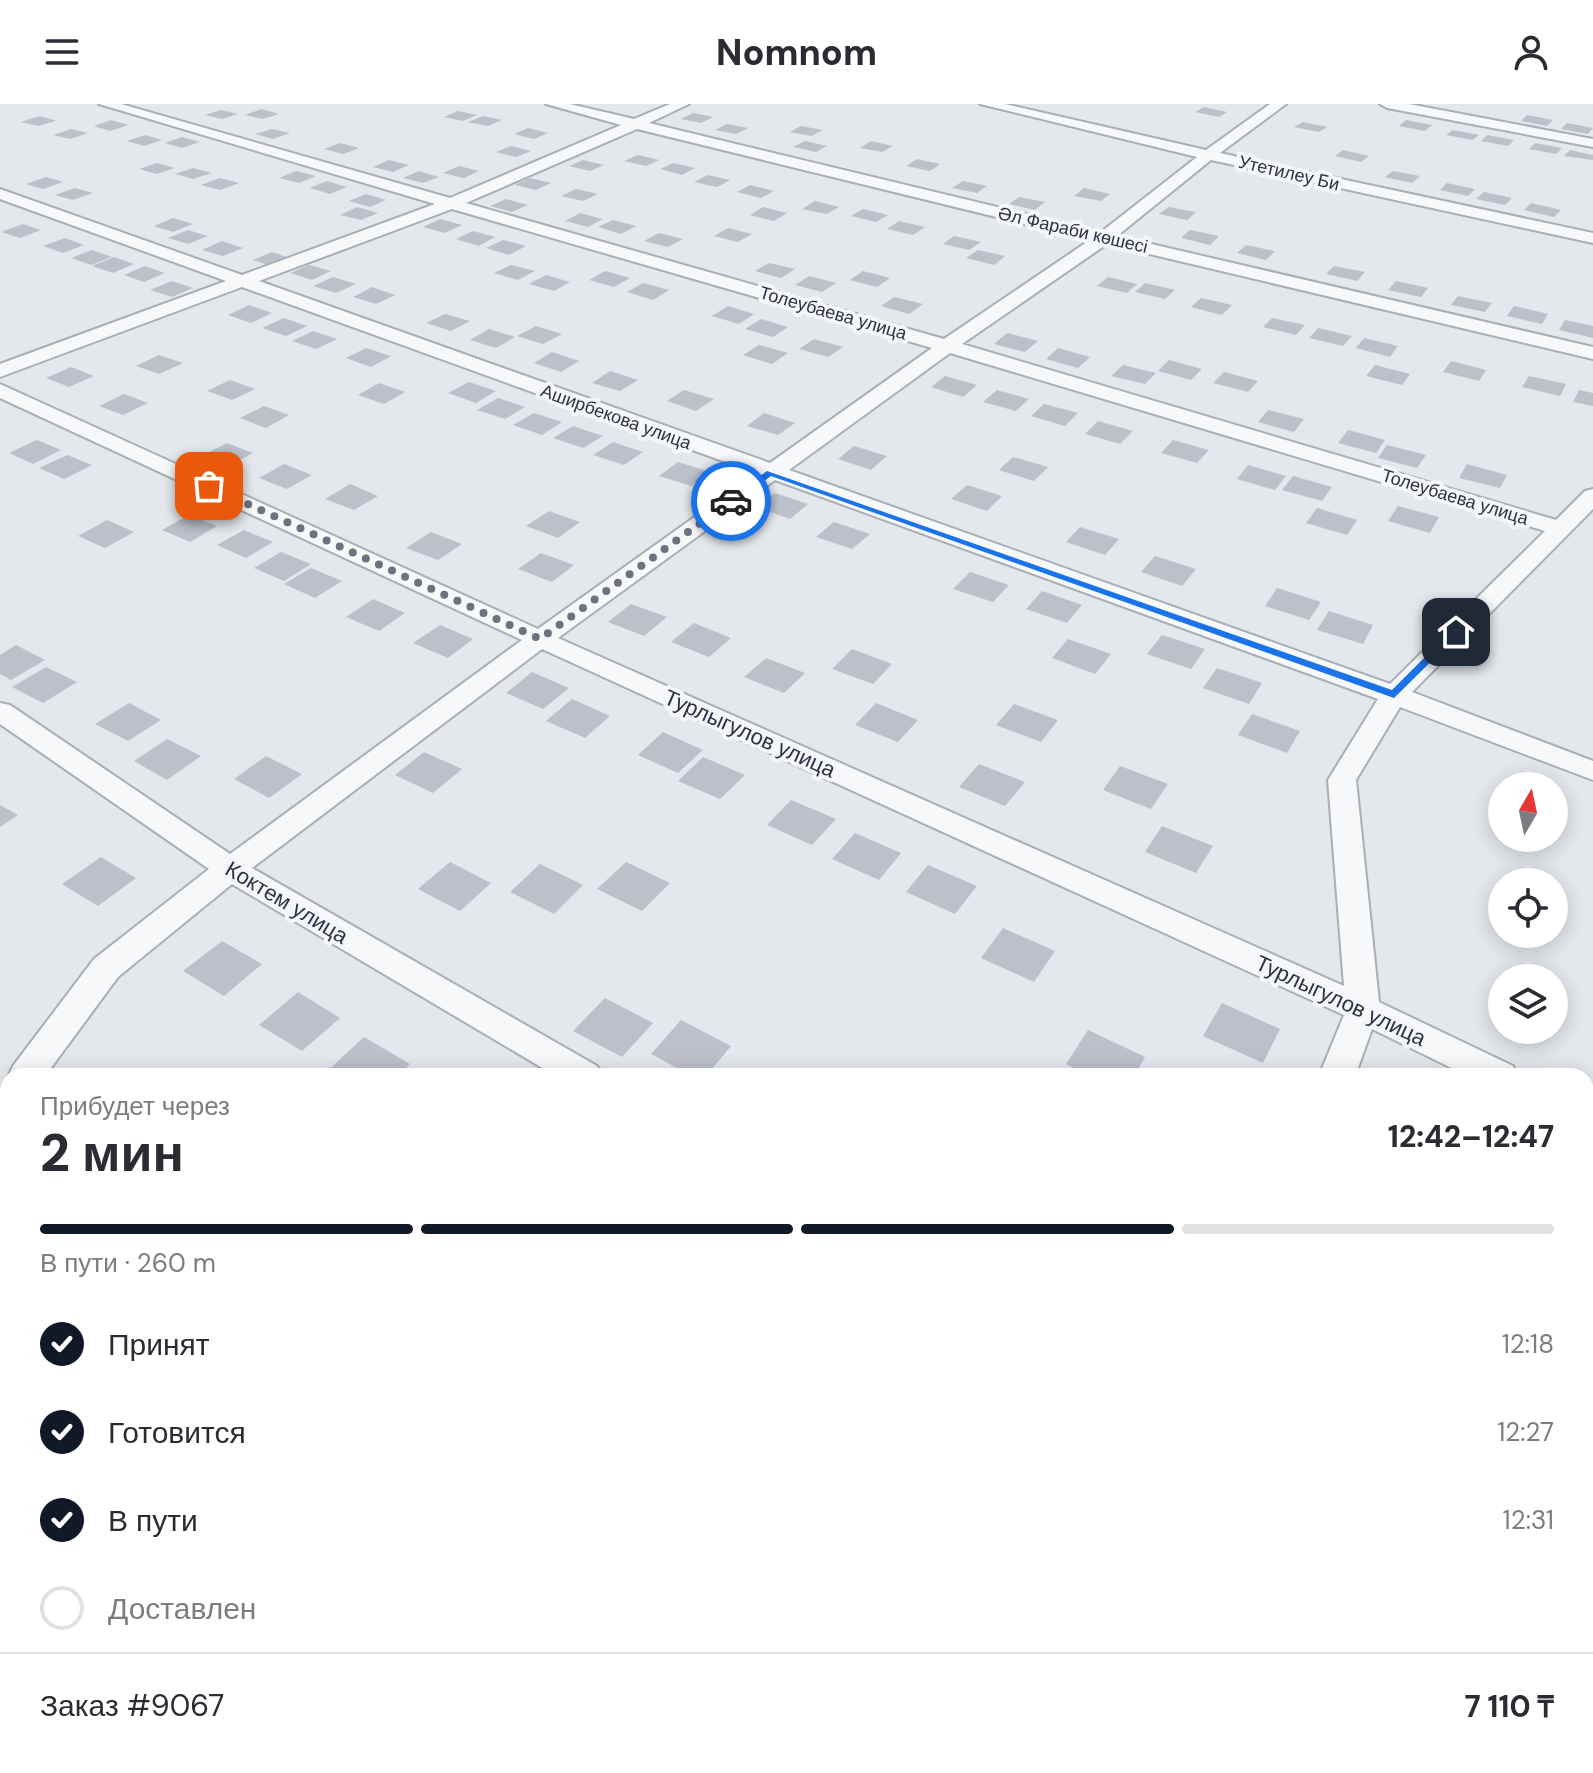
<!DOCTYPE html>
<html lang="ru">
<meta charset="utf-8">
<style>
body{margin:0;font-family:"DM Sans",sans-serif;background:#f7f7f7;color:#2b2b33;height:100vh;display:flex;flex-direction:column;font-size:30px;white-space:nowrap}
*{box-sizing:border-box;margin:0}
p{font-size:26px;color:#7c7c81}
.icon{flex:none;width:44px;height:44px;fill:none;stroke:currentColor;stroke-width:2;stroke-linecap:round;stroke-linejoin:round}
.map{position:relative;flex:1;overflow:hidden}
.sheet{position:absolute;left:0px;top:964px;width:1594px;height:706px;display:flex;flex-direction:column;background:#fff;border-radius:24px 24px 0 0;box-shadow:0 4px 20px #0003}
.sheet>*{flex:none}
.needle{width:52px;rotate:9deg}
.controls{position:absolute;left:1488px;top:668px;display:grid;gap:16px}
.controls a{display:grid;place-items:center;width:80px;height:80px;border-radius:50%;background:#fff;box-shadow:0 4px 20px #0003;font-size:40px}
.pin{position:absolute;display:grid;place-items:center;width:68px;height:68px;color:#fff;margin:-34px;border-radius:16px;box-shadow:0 4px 12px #0006}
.courier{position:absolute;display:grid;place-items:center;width:80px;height:80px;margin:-40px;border:6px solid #1a73e8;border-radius:50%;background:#fff;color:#222;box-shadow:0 2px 10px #0007}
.summary em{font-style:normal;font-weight:800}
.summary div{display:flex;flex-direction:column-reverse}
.summary{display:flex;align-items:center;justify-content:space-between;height:136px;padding:0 40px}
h1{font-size:52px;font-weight:800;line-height:60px}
.bar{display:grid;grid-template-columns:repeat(4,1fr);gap:12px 8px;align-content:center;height:96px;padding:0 40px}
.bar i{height:10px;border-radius:6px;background:#e1e1e2}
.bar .active{background:#111827}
.bar p{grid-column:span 4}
.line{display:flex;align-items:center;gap:20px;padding:0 40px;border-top:2px solid #e1e1e2}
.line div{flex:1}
ol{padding:0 40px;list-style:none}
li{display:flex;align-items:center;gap:24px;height:88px}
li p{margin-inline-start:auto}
li .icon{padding:8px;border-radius:50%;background:#111827;color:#fff;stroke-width:4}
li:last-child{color:#7c7c81}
li i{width:44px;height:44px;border:4px solid #e1e1e2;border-radius:50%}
header{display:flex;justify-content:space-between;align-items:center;height:104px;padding:0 40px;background:#fff;font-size:36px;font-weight:800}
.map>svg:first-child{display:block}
</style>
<header><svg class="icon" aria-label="menu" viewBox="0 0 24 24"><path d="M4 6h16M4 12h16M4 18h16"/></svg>Nomnom<svg class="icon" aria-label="person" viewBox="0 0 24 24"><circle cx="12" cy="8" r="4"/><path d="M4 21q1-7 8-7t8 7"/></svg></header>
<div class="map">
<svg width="1593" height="1669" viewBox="0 0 1593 1669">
<rect width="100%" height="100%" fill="#e4e7ec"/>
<path fill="#bbc0ca" d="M1204 3 1227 8 1219 13 1195 8Z
M261 5 279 10 263 15 245 11Z
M221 6 238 10 222 15 205 11Z
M458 7 477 11 463 17 444 13Z
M693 9 713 13 701 19 681 15Z
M1527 11 1553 16 1547 22 1521 17Z
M40 12 56 17 38 22 21 18Z
M483 12 502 16 488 22 468 18Z
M111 16 128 21 110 27 94 22Z
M1406 16 1432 21 1425 27 1399 22Z
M1303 18 1327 23 1319 28 1294 23Z
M1567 19 1593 24 1588 30 1561 25Z
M727 20 748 24 736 30 715 26Z
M801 22 823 26 811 32 790 28Z
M528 24 548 29 534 35 514 30Z
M71 25 88 29 70 35 53 31Z
M272 25 290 29 273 35 255 30Z
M1453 26 1479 31 1472 36 1446 31Z
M145 31 162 36 144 42 127 37Z
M1487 31 1514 36 1508 42 1481 37Z
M182 33 200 38 182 44 165 39Z
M805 37 827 42 816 48 793 43Z
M871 37 893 42 882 48 860 44Z
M340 39 359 44 343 50 324 45Z
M1535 39 1562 44 1556 50 1529 45Z
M511 42 531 47 516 53 496 48Z
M1343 46 1369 52 1361 58 1335 52Z
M1570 46 1593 51V56L1564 52Z
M638 51 659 56 646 62 624 57Z
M917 55 940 60 930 67 906 62Z
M389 56 409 61 393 68 373 63Z
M583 56 604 61 590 67 569 62Z
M157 59 175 64 157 70 139 65Z
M673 59 695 64 682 71 660 65Z
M459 62 479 67 464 74 443 69Z
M193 64 212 69 193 75 175 70Z
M296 67 316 72 299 79 279 74Z
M419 67 439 73 423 79 403 74Z
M1393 67 1420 72 1412 79 1385 73Z
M708 71 730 76 717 83 694 78Z
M46 73 63 78 43 85 26 80Z
M220 74 239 79 220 86 201 81Z
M530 74 551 79 536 86 515 81Z
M327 77 347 83 330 90 310 84Z
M963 77 987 82 977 89 952 84Z
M1447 79 1475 85 1468 92 1440 86Z
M750 81 774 87 761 94 737 88Z
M75 84 93 89 73 96 55 91Z
M1084 84 1110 90 1101 97 1074 92Z
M576 85 598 90 583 97 561 92Z
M1484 88 1512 94 1505 101 1476 95Z
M366 90 386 96 370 103 349 97Z
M1019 93 1045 98 1035 106 1009 100Z
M506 95 528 101 512 108 490 102Z
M815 97 839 103 827 110 802 105Z
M1531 99 1561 106 1554 113 1524 106Z
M357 103 378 109 361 116 340 111Z
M763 103 787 109 774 117 750 111Z
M1169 103 1196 108 1187 116 1159 110Z
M863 105 888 111 876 118 851 112Z
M580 109 603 115 588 123 565 117Z
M173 114 193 120 173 128 154 122Z
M440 115 462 121 445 129 423 123Z
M613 116 636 122 621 130 598 123Z
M899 117 925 123 913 131 887 125Z
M23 120 41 126 20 134 1 128Z
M728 124 752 130 738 138 714 132Z
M188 126 208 132 188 140 168 134Z
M1190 126 1219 132 1210 141 1181 134Z
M473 127 495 133 479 142 456 135Z
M659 129 683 135 668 143 644 137Z
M954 132 981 138 969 146 943 140Z
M65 134 84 141 63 149 43 142Z
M503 136 526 142 509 151 486 144Z
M222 137 243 144 223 152 202 146Z
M1246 141 1275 147 1266 156 1237 149Z
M92 146 112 153 91 161 71 154Z
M978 146 1005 152 994 161 966 154Z
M272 148 293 155 274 163 253 156Z
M114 153 134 160 113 169 92 162Z
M769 159 795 165 781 174 755 167Z
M309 161 331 167 312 176 290 169Z
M511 161 535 167 518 176 494 169Z
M145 162 165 169 144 178 124 171Z
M1334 162 1365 168 1357 177 1326 170Z
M605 167 630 174 614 183 589 176Z
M863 167 890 174 877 183 850 176Z
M546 171 570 178 554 187 529 180Z
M809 172 836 179 822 188 795 181Z
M333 173 356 180 336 189 313 182Z
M1108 173 1137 180 1127 189 1097 182Z
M172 177 193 184 172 193 150 186Z
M1396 177 1428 184 1421 193 1388 186Z
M643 179 669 186 653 196 627 188Z
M1145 179 1175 186 1165 195 1135 188Z
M372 183 395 191 376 200 353 193Z
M1458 192 1492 199 1485 208 1451 201Z
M894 193 923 200 909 210 881 202Z
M1201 194 1232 201 1222 211 1191 203Z
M249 201 272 209 251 219 228 211Z
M728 202 754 210 739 220 712 212Z
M1514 202 1548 210 1542 220 1507 212Z
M445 210 470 217 451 227 426 219Z
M284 214 307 222 286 232 262 224Z
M1272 214 1305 221 1296 231 1263 223Z
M761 215 788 223 773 233 745 225Z
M1565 216 1593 222V234L1559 226Z
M536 222 562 230 543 240 517 232Z
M1318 224 1352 232 1343 242 1309 234Z
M489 225 515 233 496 244 470 236Z
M313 227 337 235 316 245 292 237Z
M1007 229 1038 237 1025 248 994 240Z
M1364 234 1398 242 1390 253 1356 244Z
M814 235 843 243 828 253 799 245Z
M759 241 788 249 772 260 743 251Z
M366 244 391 252 371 263 346 254Z
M1058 244 1090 253 1078 264 1046 255Z
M552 248 579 257 561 268 534 259Z
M159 251 183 259 159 270 136 262Z
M1169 256 1202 265 1191 276 1158 267Z
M1451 257 1486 266 1479 277 1443 268Z
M1123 261 1156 269 1145 280 1111 272Z
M1375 261 1410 270 1402 281 1366 272Z
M71 263 94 272 69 283 46 274Z
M610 267 638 276 620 287 592 279Z
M1224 268 1258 277 1248 288 1213 279Z
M945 272 977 281 963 293 931 283Z
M1529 272 1566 280 1560 292 1522 283Z
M230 276 255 285 232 296 207 287Z
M469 278 496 287 476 299 448 289Z
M379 279 405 288 384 300 358 291Z
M684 286 714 295 696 307 667 297Z
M997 286 1029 295 1016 307 983 298Z
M1579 286 1593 289V302L1573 298Z
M124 290 148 299 123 311 99 302Z
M498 294 525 303 505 315 477 306Z
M1044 300 1078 309 1065 322 1031 312Z
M264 302 289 311 266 324 240 314Z
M1268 306 1304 315 1294 328 1258 318Z
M534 309 562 318 542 331 513 321Z
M764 309 795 319 778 331 747 322Z
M1098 317 1133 327 1120 340 1085 330Z
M573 322 603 332 583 344 553 334Z
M1348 326 1385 336 1376 349 1338 339Z
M37 336 61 346 33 360 9 349Z
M1173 336 1209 346 1197 359 1161 349Z
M613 338 643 348 624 361 593 351Z
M227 339 253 349 228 362 202 352Z
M1387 341 1426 351 1417 364 1378 354Z
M854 342 887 352 871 366 838 355Z
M67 351 92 361 64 375 39 364Z
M1013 353 1048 363 1034 377 999 366Z
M678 358 710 368 691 382 659 372Z
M284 360 312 371 287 385 259 374Z
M1467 360 1507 371 1500 384 1459 374Z
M1248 361 1286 372 1275 386 1237 375Z
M1293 372 1332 383 1322 397 1282 386Z
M350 380 378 392 354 406 325 395Z
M967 381 1002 392 987 407 951 395Z
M775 389 808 400 790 415 756 403Z
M1398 402 1439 413 1430 429 1388 417Z
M1317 404 1357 416 1347 431 1306 419Z
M549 407 580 418 558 434 526 422Z
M189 411 217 422 190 438 162 426Z
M107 416 134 428 105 444 78 432Z
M834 418 870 430 852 445 816 433Z
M1080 423 1119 435 1105 451 1066 438Z
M244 426 273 438 246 454 217 441Z
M431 428 462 440 438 456 406 444Z
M281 448 311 460 284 477 254 464Z
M541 449 574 461 552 478 518 465Z
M1155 452 1196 465 1182 482 1141 468Z
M311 464 342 477 315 494 284 480Z
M970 468 1009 481 993 498 953 485Z
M1277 484 1321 498 1309 516 1265 502Z
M1042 487 1082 501 1067 519 1026 505Z
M373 495 405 509 379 527 346 513Z
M631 500 667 513 644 532 608 518Z
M1329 507 1373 521 1363 540 1317 526Z
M694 519 731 534 709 553 671 538Z
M440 521 473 535 448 554 413 539Z
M1162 531 1205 545 1191 565 1147 550Z
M1068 535 1111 550 1095 570 1052 554Z
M16 541 45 556 11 576 0 570V551Z
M852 545 892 560 873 580 832 565Z
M766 554 805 569 784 589 744 573Z
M46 563 77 578 43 599 12 583Z
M1217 564 1262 579 1249 600 1203 584Z
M532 568 569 584 543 605 506 589Z
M572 595 610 612 585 634 546 617Z
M129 599 161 616 128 637 95 620Z
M876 599 918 616 898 638 855 621Z
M1014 600 1058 616 1041 638 996 621Z
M1252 610 1300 627 1287 649 1238 631Z
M663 628 703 646 678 669 638 651Z
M167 635 201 652 167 676 134 657Z
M424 648 462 665 433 689 395 671Z
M266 652 302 670 269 694 234 675Z
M703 653 745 671 720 695 678 677Z
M979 660 1025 678 1005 702 959 683Z
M1120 662 1168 680 1151 705 1103 686Z
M791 696 836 715 812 741 767 721Z
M0 701 18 711 0 723Z
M1162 722 1213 742 1196 769 1145 748Z
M855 729 901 749 879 776 832 755Z
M101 753 136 774 98 802 62 780Z
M450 758 491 779 460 807 418 785Z
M626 758 670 779 642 807 597 785Z
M540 760 583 781 554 810 510 788Z
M928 761 977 782 955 810 906 788Z
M1003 824 1055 847 1034 878 981 854Z
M222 837 262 860 224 892 183 867Z
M298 888 340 914 302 947 259 921Z
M605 894 653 919 622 953 573 927Z
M1222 899 1280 925 1263 959 1203 932Z
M681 916 731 942 706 972H692L651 950Z
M1088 926 1145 953 1134 972H1090L1066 960Z
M364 933 410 960 397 972H333L326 968Z
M1586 1065 1593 1070V1120L1586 1115Z
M6 1102 8 1172 0 1179V1108Z
M501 1662H610L605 1669H509Z"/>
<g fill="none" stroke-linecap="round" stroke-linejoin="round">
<defs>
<path id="minor" d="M99 0H121L450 94 621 21 546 0H570L634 15 670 0H689L649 19 1101 128 1197 53 980 0H1005L1206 46 1270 0H1286L1220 49 1593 129V139L1211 56 1117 132 1593 243V255L1107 140 962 240 1556 416 1585 387 1593 385V405L1412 588 1593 657V676L1400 603 1356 676 1379 898 1513 962 1519 972H1468L1372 925 1355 972H1319L1344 911 542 545 252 764 597 962 603 972H556L232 780 118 873 45 972 8 973 13 962 94 855 209 765 0 620V599L10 601 230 750 522 536 0 294V280L538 525 756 369 242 183 0 273V260L226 177 0 95V85L242 171 435 100ZM637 25 1090 136 944 235 466 99ZM452 105 932 244 770 359 259 177ZM950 249 1545 427 1390 580 789 366ZM775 376 1378 595 1328 676 1344 882 558 534Z
M1380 0H1409L1593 35V43L1387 4Z
M8 988V1031L0 1034V991Z
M1586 999 1593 1001V1032L1586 1030Z
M0 1323 8 1327V1374L0 1370Z
M1586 1588 1593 1591V1643L1586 1640Z
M309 1662H363L366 1669H312Z
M1028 1662H1078L1075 1669H1025Z"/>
</defs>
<use href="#minor" stroke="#a9aeb7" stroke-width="4"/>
<use href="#minor" fill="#f7f8fa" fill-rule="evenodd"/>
</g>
<path fill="#1a73e8" d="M767 367 1392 586 1452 526 1461 528 1394 594 771 372 734 399H728V395Z"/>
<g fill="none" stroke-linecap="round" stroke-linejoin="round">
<path stroke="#6c737f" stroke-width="8" stroke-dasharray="0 14.4" d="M209 382 540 535 731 397"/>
</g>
<g text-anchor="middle" stroke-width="8" stroke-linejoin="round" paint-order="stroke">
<g font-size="18" fill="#2b3445" stroke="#f4f6f9">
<text transform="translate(1289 69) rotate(13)" y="6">Утетилеу Би</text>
<text transform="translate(1073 126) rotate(13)" y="6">Әл Фараби көшесі</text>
<text transform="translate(833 209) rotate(16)" y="6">Толеубаева улица</text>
<text transform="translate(616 313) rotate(20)" y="6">Аширбекова улица</text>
<text transform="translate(1455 393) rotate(17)" y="6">Толеубаева улица</text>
</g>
<g font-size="22" fill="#2b3445" stroke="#f4f6f9">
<text transform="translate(750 629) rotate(24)" y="8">Турлыгулов улица</text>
<text transform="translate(287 798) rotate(31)" y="8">Коктем улица</text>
<text transform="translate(1341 896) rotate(25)" y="8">Турлыгулов улица</text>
</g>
</g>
</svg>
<div class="controls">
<a><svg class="needle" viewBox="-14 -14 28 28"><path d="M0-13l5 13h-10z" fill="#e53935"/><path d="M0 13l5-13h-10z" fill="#7c7c81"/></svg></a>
<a><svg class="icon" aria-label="locate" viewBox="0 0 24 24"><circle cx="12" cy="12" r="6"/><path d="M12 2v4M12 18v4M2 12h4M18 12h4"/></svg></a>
<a><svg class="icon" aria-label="layers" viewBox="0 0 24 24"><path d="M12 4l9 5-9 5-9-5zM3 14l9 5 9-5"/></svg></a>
</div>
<div class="pin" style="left:209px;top:382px;background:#ea580c"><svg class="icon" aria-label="bag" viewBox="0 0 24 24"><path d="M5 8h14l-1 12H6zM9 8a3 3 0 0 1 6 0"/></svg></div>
<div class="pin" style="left:1456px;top:528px;background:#1f2937"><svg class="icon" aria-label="home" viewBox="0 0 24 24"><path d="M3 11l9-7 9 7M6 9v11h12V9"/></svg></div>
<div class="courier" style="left:731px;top:397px"><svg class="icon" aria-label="car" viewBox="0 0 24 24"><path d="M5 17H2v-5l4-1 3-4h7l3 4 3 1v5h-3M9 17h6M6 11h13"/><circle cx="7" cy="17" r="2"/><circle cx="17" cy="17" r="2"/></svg></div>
<section class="sheet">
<div class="summary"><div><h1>2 мин</h1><p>Прибудет через</p></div><em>12:42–12:47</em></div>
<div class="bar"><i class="active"></i><i class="active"></i><i class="active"></i><i></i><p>В пути · 260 m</p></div>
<ol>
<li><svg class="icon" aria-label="check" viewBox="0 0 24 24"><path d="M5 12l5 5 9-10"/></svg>Принят<p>12:18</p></li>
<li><svg class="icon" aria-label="check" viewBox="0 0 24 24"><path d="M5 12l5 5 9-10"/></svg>Готовится<p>12:27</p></li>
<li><svg class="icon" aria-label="check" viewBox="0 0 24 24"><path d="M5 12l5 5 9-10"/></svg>В пути<p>12:31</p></li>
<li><i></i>Доставлен</li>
</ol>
<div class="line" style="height:104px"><div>Заказ #9067</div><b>7 110 ₸</b></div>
</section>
</div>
